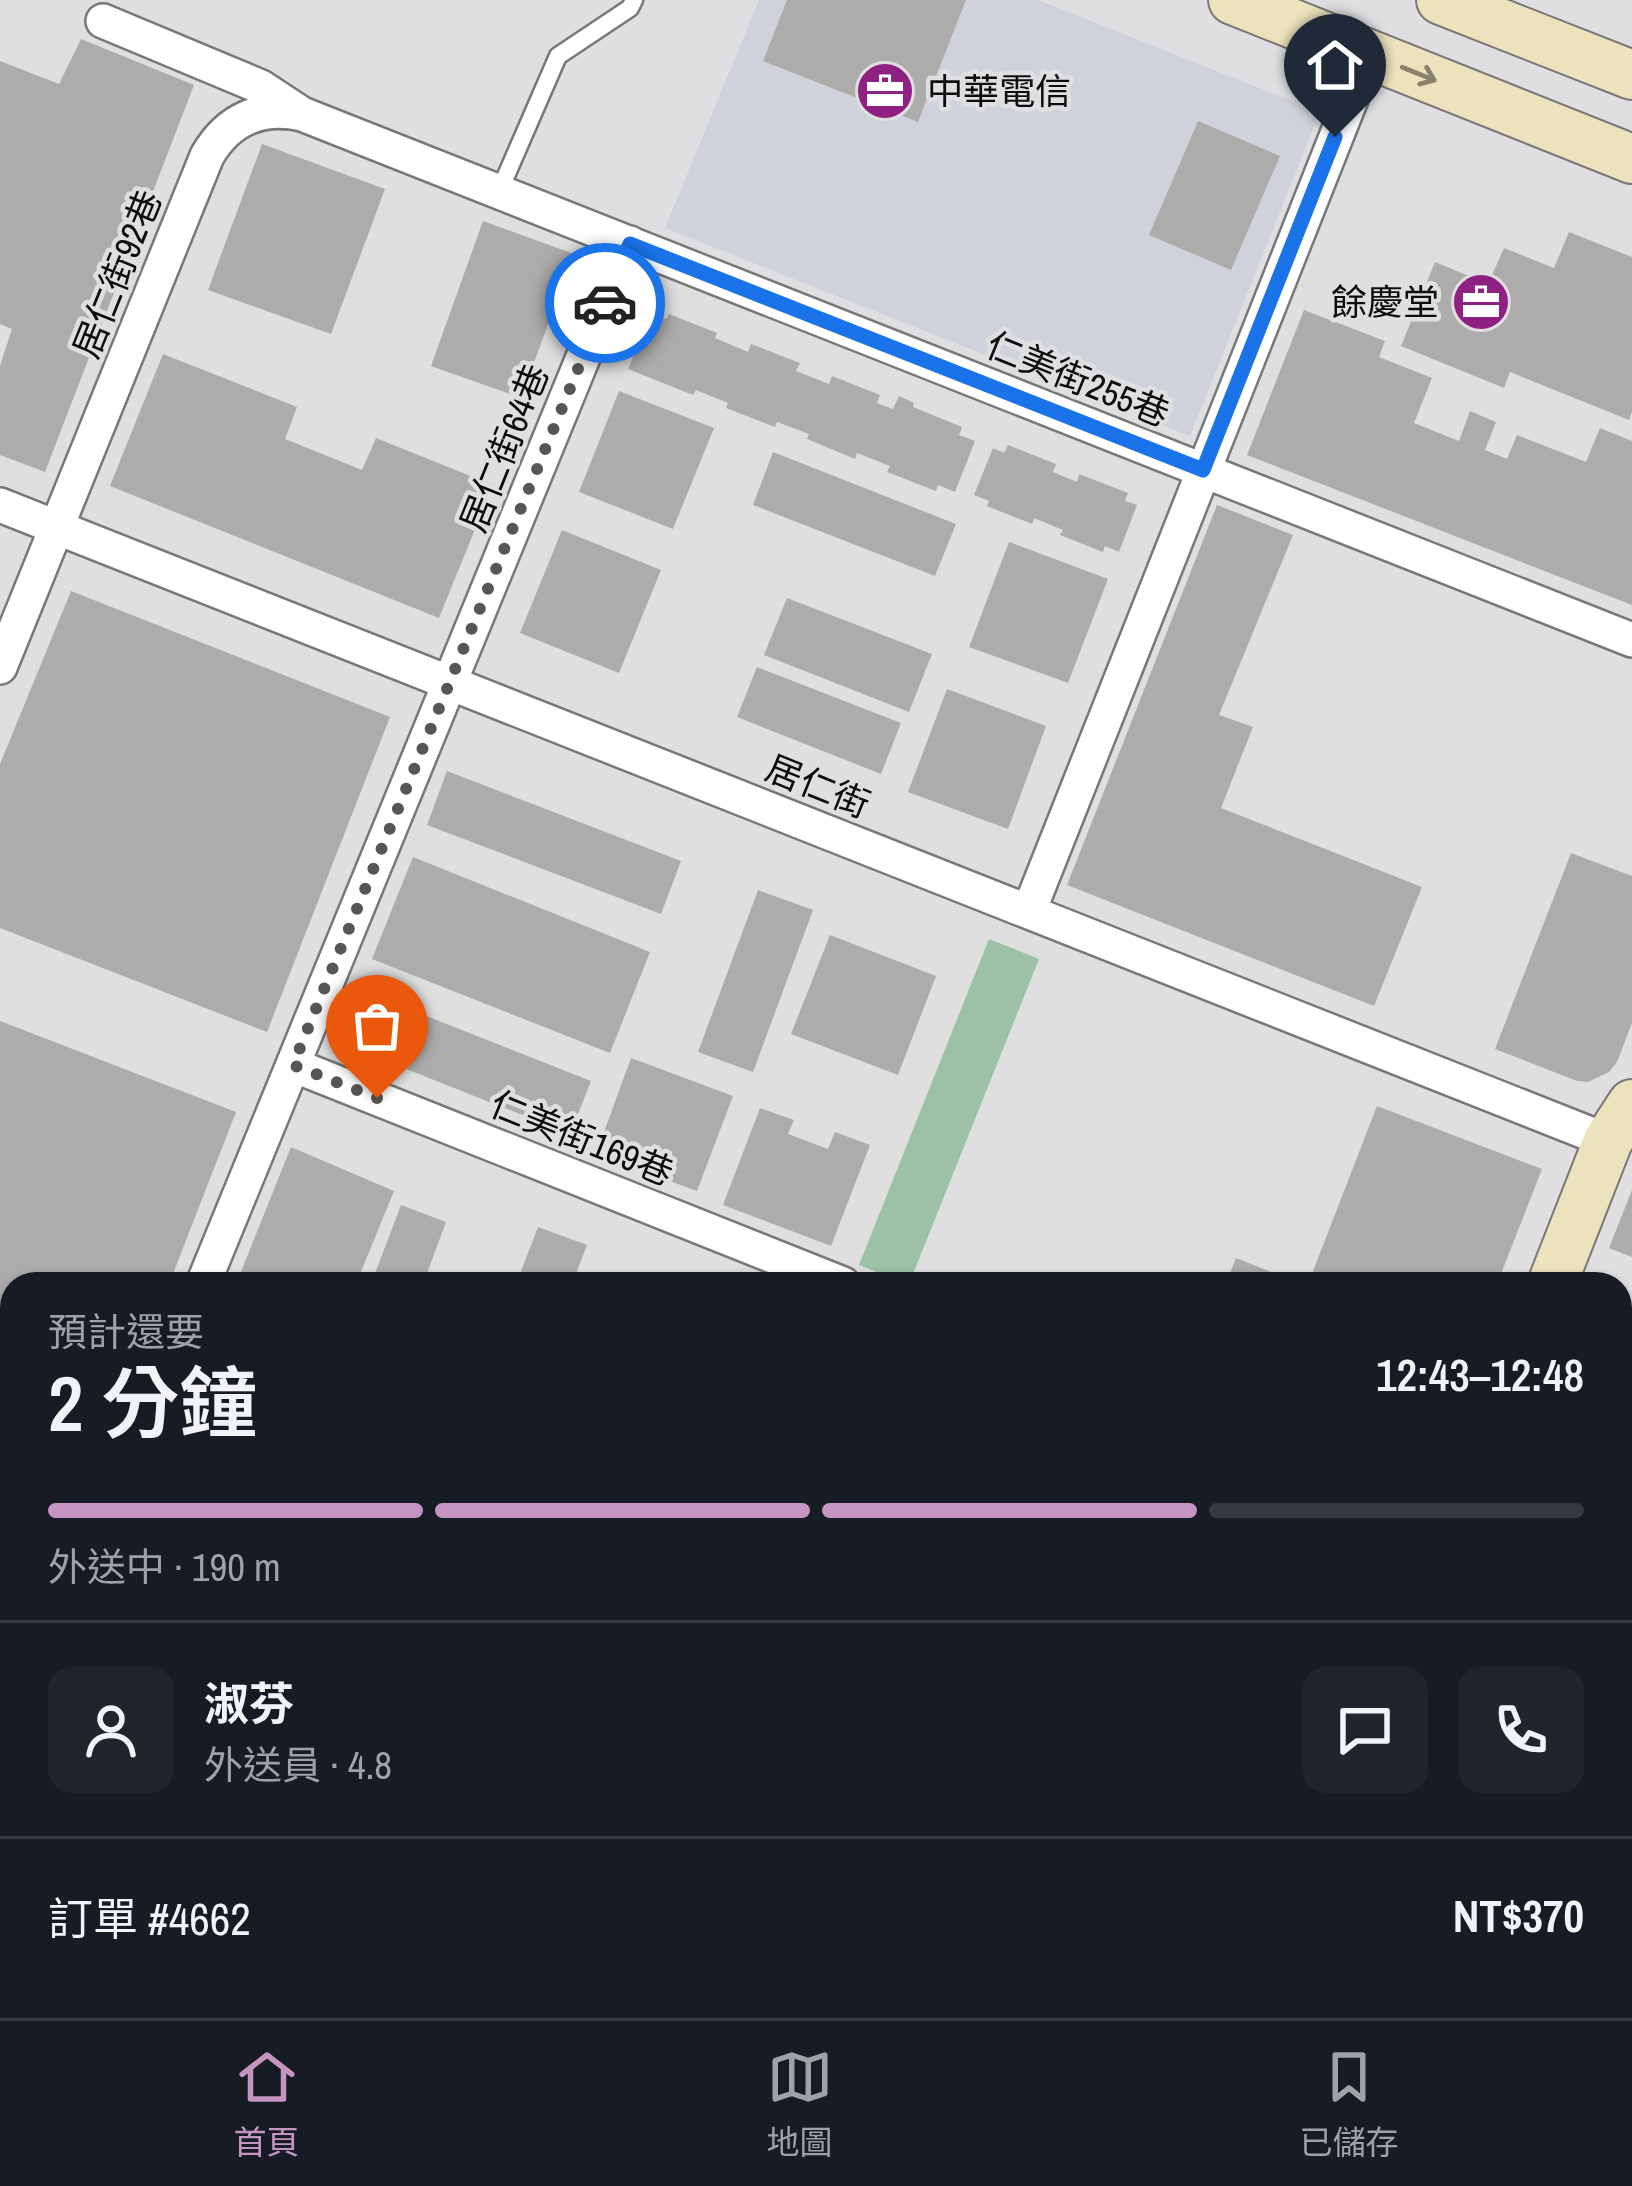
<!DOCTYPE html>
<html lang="zh-TW">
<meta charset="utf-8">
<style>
body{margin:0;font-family:"Archivo Narrow","Noto Sans TC",sans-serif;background:#20242c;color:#f1f3f6;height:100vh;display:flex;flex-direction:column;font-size:45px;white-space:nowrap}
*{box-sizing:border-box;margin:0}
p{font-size:39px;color:#9ea1a6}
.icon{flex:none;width:66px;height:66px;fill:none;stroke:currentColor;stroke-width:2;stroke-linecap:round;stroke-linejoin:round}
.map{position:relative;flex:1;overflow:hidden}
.panel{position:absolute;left:0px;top:1272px;width:1632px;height:747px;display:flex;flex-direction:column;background:#171b24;border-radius:36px 36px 0 0;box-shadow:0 3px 9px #0004}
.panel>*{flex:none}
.pin{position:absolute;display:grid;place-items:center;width:102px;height:102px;color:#fff;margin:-123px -51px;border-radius:50% 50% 50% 0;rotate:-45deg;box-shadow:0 0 12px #0007}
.pin .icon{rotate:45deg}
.courier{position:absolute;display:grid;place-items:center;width:120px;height:120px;margin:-60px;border:9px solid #1a73e8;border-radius:50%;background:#fff;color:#222;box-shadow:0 3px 15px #0007}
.headline em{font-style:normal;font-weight:600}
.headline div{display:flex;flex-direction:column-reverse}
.headline{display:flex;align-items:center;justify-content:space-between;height:204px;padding:0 48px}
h1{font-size:78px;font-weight:600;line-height:90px}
.bar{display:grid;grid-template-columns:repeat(4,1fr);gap:18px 12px;align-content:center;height:144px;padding:0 48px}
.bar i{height:15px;border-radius:9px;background:#363941}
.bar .active{background:#c594c2}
.bar p{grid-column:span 4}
.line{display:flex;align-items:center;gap:30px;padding:0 48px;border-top:3px solid #363941}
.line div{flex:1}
.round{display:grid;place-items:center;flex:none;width:126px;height:126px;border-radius:24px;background:#20242c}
.tabs{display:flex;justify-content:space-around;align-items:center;height:168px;border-top:3px solid #363941;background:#171b24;font-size:33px;color:#9ea1a6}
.tabs a{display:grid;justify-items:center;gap:6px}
.tabs .active{color:#c594c2}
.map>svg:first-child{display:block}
</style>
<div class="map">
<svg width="1632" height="2018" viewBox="0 0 1632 2018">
<rect width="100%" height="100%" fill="#dfdfe1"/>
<path fill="#cfd2da" d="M759 0H1038L1320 112 1190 436 665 228Z"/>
<path fill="#9dc1a6" d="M989 939 1039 959 909 1284H906L859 1265Z"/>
<path fill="#aeacab" d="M787 0H966L918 122 763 61Z
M81 39 194 85 45 472 0 455V366L12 329 0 324V61L59 84Z
M1198 121 1280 156 1231 270 1149 235Z
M262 144 385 189 331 334 208 290Z
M483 221 574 254 521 398 431 366Z
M1569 232 1632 257V412L1629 420 1510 372 1504 388 1401 346 1435 262 1488 284 1504 248 1554 268Z
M1304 310 1385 341 1379 357 1432 378 1414 423 1459 441 1470 411 1496 422 1485 450 1507 459 1517 435 1586 462 1600 428 1632 441V605L1247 455Z
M651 314 666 319 669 314 717 333 715 338 748 352 751 344 800 363 796 371 829 384 832 376 880 395 877 403 893 409 899 396 914 403 913 407 962 427 959 435 975 441 955 492 938 485 936 491 887 472 890 466 857 453 855 459 807 439 809 434 777 422 775 427 726 408 728 403 696 390 693 395 628 369Z
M163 354 297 407 285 439 362 470 376 438 493 485 439 618 110 486Z
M619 391 714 428 673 529 579 492Z
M1008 445 1056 464 1053 472 1077 482 1079 474 1128 493 1125 501 1137 505 1119 552 1105 546 1103 552 1060 535 1063 530 1034 518 1032 524 987 506 989 501 974 495 993 448 1004 453Z
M773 452 956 524 935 576 753 505Z
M1217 505 1293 535 1219 715 1253 727 1221 808 1422 887 1374 1006 1067 885Z
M562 530 661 570 619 673 520 633Z
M1009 542 1108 579 1068 683 969 647Z
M71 591 390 717 267 1032 0 928V764Z
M787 598 932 654 909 712 764 655Z
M757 667 901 723 881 774 737 717Z
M947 689 1046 726 1008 829 908 792Z
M447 771 681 861 661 914 427 825Z
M1571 853 1632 876V1023L1617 1062 1609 1072 1588 1082 1577 1081 1495 1049Z
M413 857 650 952 610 1053 372 959Z
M758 890 813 910 753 1072 698 1052Z
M830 935 936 976 898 1075 791 1034Z
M358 989 591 1081 570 1134 336 1041Z
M0 1021 236 1112 169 1284H12V1354L0 1350Z
M631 1058 733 1096 697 1191 596 1154Z
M1377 1106 1542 1169 1497 1284H1308Z
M760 1108 794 1120 788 1134 828 1149 835 1132 870 1145 831 1246 723 1205Z
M291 1147 394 1191 356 1284H236Z
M1632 1190V1257L1609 1248Z
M401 1205 446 1222 423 1284H371Z
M538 1227 587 1245 572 1284H516Z
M1236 1258 1302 1284H1226Z
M1620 1334 1632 1339V1421L1620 1416Z
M0 1425 12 1429V1611L0 1607Z
M1620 1465 1632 1470V1587L1620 1582Z
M0 1910 12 1914V1987L0 1982Z
M62 2007H245L272 2018H89Z
M871 2007H1020L1048 2018H867Z
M1067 2007H1219L1214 2018H1062Z
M1311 2007H1477L1473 2018H1307Z"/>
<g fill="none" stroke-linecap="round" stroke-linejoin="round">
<defs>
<path id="lane" d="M499 192 558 56 630 8 634 0"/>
<path id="street" d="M103 21 261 87 302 114
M0 505 1608 1141
M0 667 207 156C228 119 261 105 302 114L1632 640
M1029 911 1369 54
M293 1065 843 1284
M203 1284 630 243
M0 1384 12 1388
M0 1779 12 1750
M0 1823 12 1827
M457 2007 484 2018
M587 2018 591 2007"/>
<path id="secondary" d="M1233 0 1632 159
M1441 0 1632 75
M1552 1284 1608 1141 1632 1104
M1620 1763 1632 1733
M1620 1911 1632 1881
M1261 2018 1266 2007
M1518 2018 1522 2007"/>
<path id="highway" d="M1620 1851 1632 1820
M1620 1957 1632 1926
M1596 2018 1600 2007"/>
</defs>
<use href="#lane" stroke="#78787a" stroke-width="21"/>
<use href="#street" stroke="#78787a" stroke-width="38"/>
<use href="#secondary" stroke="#78787a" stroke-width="52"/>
<use href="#highway" stroke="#826c17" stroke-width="64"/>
<use href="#lane" stroke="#fff" stroke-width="16"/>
<use href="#street" stroke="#fff" stroke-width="33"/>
<use href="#secondary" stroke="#ece2bb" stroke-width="48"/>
<use href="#highway" stroke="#c19f1d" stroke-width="60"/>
</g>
<defs><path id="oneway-shaft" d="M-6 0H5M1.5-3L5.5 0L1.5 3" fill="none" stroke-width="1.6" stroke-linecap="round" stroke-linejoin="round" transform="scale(3)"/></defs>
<use stroke="#87826c" href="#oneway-shaft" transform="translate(1419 74) rotate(22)"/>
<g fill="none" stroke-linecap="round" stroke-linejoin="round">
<path stroke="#565657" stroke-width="12" stroke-dasharray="0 21.6" d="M377 1098 293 1065 605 303"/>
<path stroke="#1a73e8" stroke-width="15" d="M605 303 630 244 1203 470 1335 137"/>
</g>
<defs>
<symbol id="office-disc" viewBox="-11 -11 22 22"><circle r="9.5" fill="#8f2183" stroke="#dfdfe1"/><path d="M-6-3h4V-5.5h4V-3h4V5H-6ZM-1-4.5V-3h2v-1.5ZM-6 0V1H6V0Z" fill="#fff"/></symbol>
</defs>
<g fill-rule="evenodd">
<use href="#office-disc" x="852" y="58" width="66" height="66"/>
<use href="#office-disc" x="1448" y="269" width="66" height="66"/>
</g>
<g text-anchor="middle" stroke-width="9" stroke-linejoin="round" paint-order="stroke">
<g font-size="36" fill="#0c0c0c" stroke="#dfdfe1" text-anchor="start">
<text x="927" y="104">中華電信</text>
<text x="1439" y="315" text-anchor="end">餘慶堂</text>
</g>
<g font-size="36" fill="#0c0c0c" stroke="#dfdfe1">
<text transform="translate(117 274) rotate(-68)" y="13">居仁街92巷</text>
<text transform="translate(1078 379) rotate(22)" y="13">仁美街255巷</text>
<text transform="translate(504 448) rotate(-68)" y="13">居仁街64巷</text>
<text transform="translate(818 786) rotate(22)" y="13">居仁街</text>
<text transform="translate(582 1138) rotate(22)" y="13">仁美街169巷</text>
</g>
</g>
</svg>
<div class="pin" style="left:377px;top:1098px;background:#ea580c"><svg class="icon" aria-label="bag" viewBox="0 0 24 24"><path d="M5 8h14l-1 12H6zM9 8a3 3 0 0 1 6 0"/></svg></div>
<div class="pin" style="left:1335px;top:137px;background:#1f2937"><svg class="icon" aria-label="home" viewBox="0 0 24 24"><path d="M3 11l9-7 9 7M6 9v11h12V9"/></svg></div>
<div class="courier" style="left:605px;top:303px"><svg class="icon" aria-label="car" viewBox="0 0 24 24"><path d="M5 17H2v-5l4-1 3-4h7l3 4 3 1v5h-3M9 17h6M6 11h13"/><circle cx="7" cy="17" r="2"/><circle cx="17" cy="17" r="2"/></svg></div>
<section class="panel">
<div class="headline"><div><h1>2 分鐘</h1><p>預計還要</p></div><em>12:43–12:48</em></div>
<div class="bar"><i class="active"></i><i class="active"></i><i class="active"></i><i></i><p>外送中 · 190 m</p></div>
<div class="line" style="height:216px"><a class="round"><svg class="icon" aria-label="person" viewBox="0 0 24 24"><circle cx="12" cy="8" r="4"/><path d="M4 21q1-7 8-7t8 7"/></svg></a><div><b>淑芬</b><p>外送員 · 4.8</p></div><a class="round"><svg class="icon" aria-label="chat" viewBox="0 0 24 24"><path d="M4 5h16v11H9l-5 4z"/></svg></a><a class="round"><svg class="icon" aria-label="phone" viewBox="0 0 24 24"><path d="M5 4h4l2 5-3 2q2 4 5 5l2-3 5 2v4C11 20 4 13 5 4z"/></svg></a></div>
<div class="line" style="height:156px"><div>訂單 #4662</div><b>NT$370</b></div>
</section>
</div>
<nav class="tabs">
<a class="active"><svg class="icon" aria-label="home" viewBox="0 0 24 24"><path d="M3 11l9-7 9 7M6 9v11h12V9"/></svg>首頁</a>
<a><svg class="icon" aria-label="map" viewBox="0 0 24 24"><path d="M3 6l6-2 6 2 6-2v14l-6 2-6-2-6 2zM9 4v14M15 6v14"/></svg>地圖</a>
<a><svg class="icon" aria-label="saved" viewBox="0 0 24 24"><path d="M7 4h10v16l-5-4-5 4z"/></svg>已儲存</a>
</nav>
